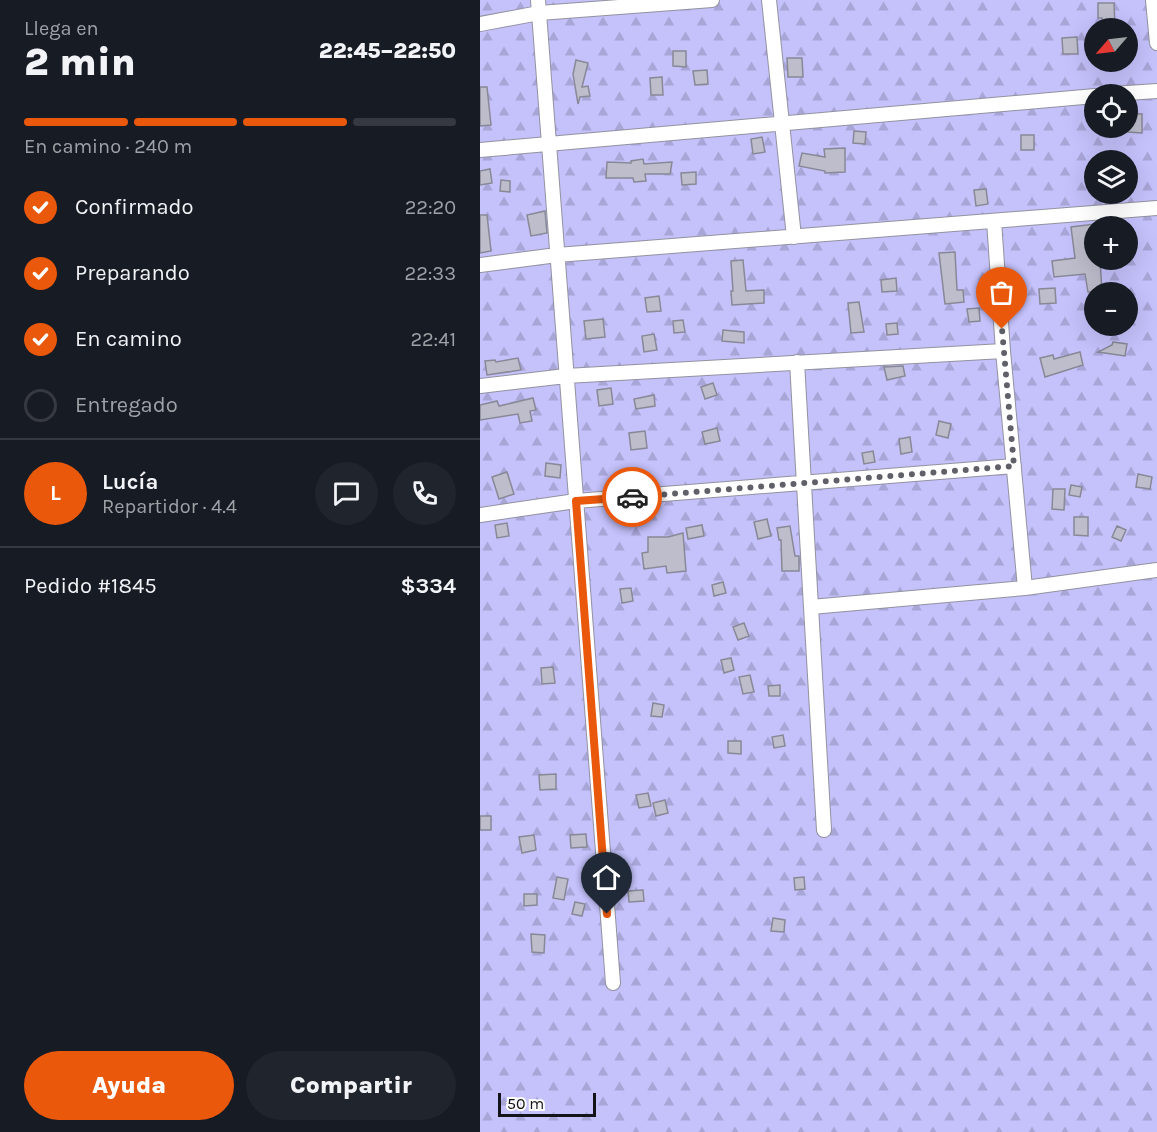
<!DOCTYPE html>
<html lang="es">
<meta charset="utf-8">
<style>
body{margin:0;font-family:Karla,sans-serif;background:#20242c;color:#f1f3f6;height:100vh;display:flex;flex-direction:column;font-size:22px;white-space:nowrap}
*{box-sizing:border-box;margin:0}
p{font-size:20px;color:#9ea1a6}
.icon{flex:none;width:33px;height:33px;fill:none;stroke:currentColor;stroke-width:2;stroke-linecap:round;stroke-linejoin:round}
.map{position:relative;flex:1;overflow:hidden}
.drawer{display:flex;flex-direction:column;background:#171b24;width:480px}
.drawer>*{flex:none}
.needle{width:39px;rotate:242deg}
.fabs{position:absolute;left:604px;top:18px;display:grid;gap:12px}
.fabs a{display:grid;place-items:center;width:54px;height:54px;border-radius:50%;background:#171b24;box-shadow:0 6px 24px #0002;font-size:30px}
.scale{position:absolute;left:18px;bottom:15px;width:98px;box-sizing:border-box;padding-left:6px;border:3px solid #141319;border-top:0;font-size:16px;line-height:21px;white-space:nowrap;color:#141319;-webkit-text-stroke:4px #fdfdfd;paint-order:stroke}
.pin{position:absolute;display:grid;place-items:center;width:51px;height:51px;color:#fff;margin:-62px -26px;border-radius:50% 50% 50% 0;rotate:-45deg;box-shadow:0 0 6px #0007}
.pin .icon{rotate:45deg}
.courier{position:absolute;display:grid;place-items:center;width:60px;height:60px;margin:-30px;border:4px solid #ea580c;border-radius:50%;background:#fff;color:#222;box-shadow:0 2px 8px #0007}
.overview em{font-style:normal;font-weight:800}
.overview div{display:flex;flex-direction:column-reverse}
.overview{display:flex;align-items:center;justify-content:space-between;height:102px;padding:0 24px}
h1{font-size:39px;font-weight:800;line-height:45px}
.bar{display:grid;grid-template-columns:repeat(4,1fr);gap:9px 6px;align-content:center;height:72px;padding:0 24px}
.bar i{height:8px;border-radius:4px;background:#363941}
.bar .active{background:#ea580c}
.bar p{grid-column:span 4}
.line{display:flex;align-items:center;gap:15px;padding:0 24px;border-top:2px solid #363941}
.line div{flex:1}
.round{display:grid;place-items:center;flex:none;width:63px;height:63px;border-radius:32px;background:#20242c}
ol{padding:0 24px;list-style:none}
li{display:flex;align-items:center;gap:18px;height:66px}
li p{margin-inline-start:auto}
li .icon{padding:6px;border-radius:50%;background:#ea580c;color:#fff;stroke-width:4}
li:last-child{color:#9ea1a6}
li i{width:33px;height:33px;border:3px solid #363941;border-radius:50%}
.button{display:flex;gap:12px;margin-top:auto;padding:12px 24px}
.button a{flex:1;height:69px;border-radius:36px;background:#ea580c;color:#fff;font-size:24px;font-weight:800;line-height:69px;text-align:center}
.button a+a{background:#20242c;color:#f1f3f6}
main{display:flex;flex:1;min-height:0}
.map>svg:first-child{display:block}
</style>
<main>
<section class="drawer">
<div class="overview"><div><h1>2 min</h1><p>Llega en</p></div><em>22:45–22:50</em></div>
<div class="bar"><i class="active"></i><i class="active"></i><i class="active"></i><i></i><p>En camino · 240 m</p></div>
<ol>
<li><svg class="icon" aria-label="check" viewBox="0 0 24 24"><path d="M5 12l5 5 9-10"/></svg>Confirmado<p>22:20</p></li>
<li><svg class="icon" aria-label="check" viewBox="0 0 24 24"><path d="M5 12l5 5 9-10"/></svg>Preparando<p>22:33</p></li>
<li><svg class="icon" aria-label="check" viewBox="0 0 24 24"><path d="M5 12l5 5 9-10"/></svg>En camino<p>22:41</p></li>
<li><i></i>Entregado</li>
</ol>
<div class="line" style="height:108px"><b class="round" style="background:#ea580c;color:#fff">L</b><div><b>Lucía</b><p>Repartidor · 4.4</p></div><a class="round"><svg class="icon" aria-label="chat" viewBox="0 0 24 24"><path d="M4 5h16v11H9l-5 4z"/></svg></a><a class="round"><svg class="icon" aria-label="phone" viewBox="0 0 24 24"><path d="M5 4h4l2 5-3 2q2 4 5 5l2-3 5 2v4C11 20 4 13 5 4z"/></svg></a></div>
<div class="line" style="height:78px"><div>Pedido #1845</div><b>$334</b></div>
<div class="button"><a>Ayuda</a><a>Compartir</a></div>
</section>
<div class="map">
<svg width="677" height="1132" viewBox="0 0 677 1132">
<defs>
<pattern id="forest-firs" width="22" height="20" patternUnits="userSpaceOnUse" patternTransform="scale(1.5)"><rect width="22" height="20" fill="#c4c1fb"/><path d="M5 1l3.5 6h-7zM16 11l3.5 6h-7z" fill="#a8a5d7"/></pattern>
</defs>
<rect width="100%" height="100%" fill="#eeeefd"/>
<path fill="url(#forest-firs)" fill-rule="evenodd" d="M0 0H677V1132H0ZM615 28H648V62H615ZM615 94H648V128H615ZM615 160H648V194H615ZM615 226H648V260H615ZM615 292H648V326H615Z"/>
<path fill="#bebdcc" stroke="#888896" stroke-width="1.5" d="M618 3H634L635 28H623L622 18H618Z
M597 37 598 54H583L582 38Z
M193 51H206V67L193 66Z
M307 58H322L323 77H308Z
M96 60 108 63 102 87 108 86 110 96 100 97 98 104 93 74Z
M227 70 228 84 215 85 213 71Z
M182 77 183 95H171L170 78Z
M0 87H7L11 125 0 126Z
M648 113 662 114V133L648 132Z
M374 131 386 132 385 144 373 143Z
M541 135H554V150H541Z
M282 137 285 152 273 154 271 139Z
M365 148V172L345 173V171L319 166 322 153 345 157 344 149Z
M163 159 164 164 192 162 190 174H165L166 181 154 182 153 178H126L127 162 151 163V161Z
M10 169 12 183 0 185V171Z
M216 172V184L202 185 201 173Z
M21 180 30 181V192L20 191Z
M506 189 508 204 496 206 494 190Z
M65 211 67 233 51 236 47 215Z
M0 215H7L11 251 0 253Z
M615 224V260H620L622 292H608L605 274 574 277 572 261 595 258 591 227Z
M475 252 477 290H483L484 302 465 304 459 253Z
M263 260 266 291 284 290V303L252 305 251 291H253L251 261Z
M416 278 417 291 402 292 401 280Z
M575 288 576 303 560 304 559 289Z
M179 296 181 311 167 312 165 298Z
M379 302 384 332 371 333 368 303Z
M499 308 500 321 489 322 487 309Z
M123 319 125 337 106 339 104 321Z
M203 320 205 332 194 333 193 321Z
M417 323 418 334 407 335 406 324Z
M243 330 264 332V343L242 341Z
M174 334 177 350 164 352 162 336Z
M633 342 647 344 645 356 618 352 632 345Z
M600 352 603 365 565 377 560 358 573 355 574 359Z
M38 358 41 370 7 375 5 361 15 360 16 362Z
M423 366 425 376 407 380 404 367Z
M233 383 237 395 225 399 221 387Z
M131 388 133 404 119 406 117 390Z
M174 395 175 406 156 409 154 399Z
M53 398 56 410 50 411 52 421 40 423 38 414 0 420V405L17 401 19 406Z
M459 421 471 424 468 438 456 435Z
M237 428 240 441 225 444 222 432Z
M165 431 167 448 151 450 149 433Z
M430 437 432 452 421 454 419 439Z
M393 451 395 462 384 464 382 453Z
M66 463 81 465 80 478 65 476Z
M27 472 34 494 19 499 12 477Z
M658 474 672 477 670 489 656 487Z
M591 485 602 487 600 497 589 495Z
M573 489H585L584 510 572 509Z
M594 517H608V536L594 535Z
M287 519 291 536 278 539 274 522Z
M27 523 29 536 17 538 15 525Z
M222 525 224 536 208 539 206 528Z
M310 526 315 556H319V571H302L301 540H299L297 528Z
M637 526 646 530 641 541 632 537Z
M203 533 206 571 187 573 186 566 164 569 162 553 168 552V537H188Z
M243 582 246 593 234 596 232 585Z
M151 588 153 601 142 603 140 589Z
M264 623 269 636 258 640 253 627Z
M251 658 254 670 244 673 241 660Z
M73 667 75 683 62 684 61 668Z
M270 675 274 692 263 694 259 677Z
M300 685V696H289L288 686Z
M173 703 184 705 182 717 171 716Z
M303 735 305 746 294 748 292 737Z
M248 741H261V754L248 753Z
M76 774V789L60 790 59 775Z
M168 793 171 806 159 808 156 795Z
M185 800 188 813 176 816 173 803Z
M0 816H11V830H0Z
M106 834 107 847 91 848 90 835Z
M54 835 56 850 42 853 39 837Z
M77 877 88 879 84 900 73 898Z
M324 877 325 889 315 890 314 878Z
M163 890 164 901 149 902 148 891Z
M44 894H57V905L44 906Z
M95 902 105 904 102 916 92 914Z
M293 918 305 920 304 932 291 931Z
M51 934 65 935 64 953 52 952Z"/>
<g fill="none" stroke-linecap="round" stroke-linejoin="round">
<defs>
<path id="minor" d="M58 0 133 983
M289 0 314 237
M673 0 677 43
M0 24 59 13 232 0
M633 94 677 91
M0 150 615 96
M514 221 523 351 545 588 677 570
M0 265 77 255 677 208
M317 362 331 607 545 588
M0 386 86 376 523 351
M0 515 96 501 534 466
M331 607 344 830"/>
</defs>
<use href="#minor" stroke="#9292a0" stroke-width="16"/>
<use href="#minor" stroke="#fff" stroke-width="14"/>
</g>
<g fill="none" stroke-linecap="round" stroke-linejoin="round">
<path stroke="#606069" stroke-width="6" stroke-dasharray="0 10.8" d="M152 497 534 466 522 329"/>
<path stroke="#ea580c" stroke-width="8" d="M127 914 96 501 152 497"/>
</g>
</svg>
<div class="fabs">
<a><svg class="needle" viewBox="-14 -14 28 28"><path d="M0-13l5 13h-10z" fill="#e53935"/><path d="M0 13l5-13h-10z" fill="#9ea1a6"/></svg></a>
<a><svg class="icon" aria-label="locate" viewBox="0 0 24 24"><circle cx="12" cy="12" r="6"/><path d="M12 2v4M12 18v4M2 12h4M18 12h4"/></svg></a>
<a><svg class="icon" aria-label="layers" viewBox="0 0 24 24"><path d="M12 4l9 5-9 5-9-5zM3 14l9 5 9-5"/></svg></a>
<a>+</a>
<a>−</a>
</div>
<div class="scale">50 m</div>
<div class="pin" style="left:522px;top:329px;background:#ea580c"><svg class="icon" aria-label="bag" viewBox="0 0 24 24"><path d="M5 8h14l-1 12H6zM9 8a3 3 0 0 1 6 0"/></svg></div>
<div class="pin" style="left:127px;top:914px;background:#1f2937"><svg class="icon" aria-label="home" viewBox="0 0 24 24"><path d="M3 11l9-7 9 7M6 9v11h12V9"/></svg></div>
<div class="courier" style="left:152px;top:497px"><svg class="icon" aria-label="car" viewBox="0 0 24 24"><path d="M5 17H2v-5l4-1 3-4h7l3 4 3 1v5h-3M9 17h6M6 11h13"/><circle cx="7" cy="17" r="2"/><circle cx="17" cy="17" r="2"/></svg></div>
</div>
</main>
